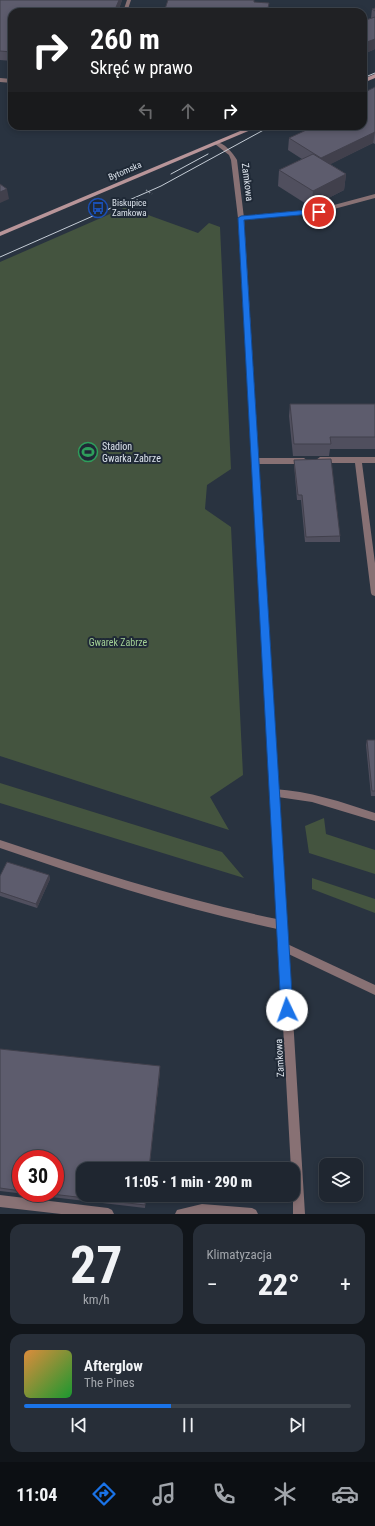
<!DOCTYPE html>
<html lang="pl">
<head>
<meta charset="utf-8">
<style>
	body { margin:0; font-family:"Roboto Condensed",sans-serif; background:#272e38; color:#f1f3f6; height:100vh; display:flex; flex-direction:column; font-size:15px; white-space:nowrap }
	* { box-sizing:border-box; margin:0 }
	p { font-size:13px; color:#a1a5ab }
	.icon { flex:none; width:22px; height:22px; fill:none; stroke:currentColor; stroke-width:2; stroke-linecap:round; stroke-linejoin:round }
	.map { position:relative; height:1214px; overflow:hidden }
	.sheet { display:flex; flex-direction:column; gap:10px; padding:10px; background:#11151a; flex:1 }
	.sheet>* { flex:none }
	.banner { position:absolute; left:8px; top:8px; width:359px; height:122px; border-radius:12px; box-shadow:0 2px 6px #0003,0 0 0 1px #3c434c; background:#202124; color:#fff; overflow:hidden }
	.controls { position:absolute; left:319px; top:1158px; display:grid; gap:8px }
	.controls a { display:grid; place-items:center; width:44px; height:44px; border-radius:8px; background:#1f2630; box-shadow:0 2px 6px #0003,0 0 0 1px #3c434c; font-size:20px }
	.speed { position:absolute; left:12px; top:1150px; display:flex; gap:8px; font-size:20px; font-weight:700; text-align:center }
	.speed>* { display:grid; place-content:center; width:52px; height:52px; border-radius:50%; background:#1f2630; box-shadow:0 2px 6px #0003,0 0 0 1px #3c434c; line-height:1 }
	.speed .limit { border:6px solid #d22; background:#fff; color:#111 }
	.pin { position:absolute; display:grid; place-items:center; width:34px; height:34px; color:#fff; margin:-17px; border:2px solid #fff; border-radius:50%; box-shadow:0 1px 4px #0007 }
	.me { position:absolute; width:44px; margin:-22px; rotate:357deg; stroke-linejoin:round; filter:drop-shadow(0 0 3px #0008) }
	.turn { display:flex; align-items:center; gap:14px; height:84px; padding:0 16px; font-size:18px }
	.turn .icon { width:52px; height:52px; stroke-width:2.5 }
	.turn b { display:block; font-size:28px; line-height:34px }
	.lanes { display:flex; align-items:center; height:38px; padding:0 16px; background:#0003; justify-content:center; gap:20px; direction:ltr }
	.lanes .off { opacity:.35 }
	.big { font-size:30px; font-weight:800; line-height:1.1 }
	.sheet .card { flex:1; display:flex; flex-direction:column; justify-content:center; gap:6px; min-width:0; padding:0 14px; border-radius:12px; background:#272e38 }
	.sheet .dial { align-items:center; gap:0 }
	.dial b { font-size:52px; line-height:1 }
	.song { display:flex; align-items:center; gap:12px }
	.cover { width:48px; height:48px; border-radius:6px; background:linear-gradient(135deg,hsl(30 70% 55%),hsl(130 70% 35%)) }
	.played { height:4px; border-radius:2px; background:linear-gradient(90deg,#1a73e8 45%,#3c434c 45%) }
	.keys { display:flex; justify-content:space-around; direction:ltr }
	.heat { display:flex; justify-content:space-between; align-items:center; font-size:22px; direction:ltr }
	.sheet .tiles { flex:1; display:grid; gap:10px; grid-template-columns:1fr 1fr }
	.card:last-child { grid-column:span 2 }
	.trip { position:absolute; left:76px; top:1162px; width:224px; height:40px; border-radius:12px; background:#1f2630; box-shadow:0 2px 6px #0003,0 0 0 1px #3c434c; font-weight:800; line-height:40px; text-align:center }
	.tabs { display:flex; height:64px; justify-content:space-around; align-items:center; background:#0c0f13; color:#a1a5ab }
	.tabs .icon { width:28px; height:28px }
	.tabs .active { color:#1a73e8 }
	.tabs b { font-size:18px; color:#f1f3f6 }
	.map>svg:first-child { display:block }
</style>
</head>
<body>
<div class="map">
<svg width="375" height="1214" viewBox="0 0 375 1214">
	<rect width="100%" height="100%" fill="#293340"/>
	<g fill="#44543f">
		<path d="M126,207L198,233L209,223L220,227L231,469L207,485L205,509L231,527L243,775L210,797L229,830L0,756V262Z"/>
		<path d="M0,783L222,852L244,878L0,803Z"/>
		<path d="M324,818L326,834L375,850V874L309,853L305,826Z"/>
		<path d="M312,878L375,899V913L312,889Z"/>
	</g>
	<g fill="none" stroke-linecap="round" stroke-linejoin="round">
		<path stroke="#818a95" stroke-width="1.5" stroke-dasharray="1.5 2" stroke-linecap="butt" d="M146,190L152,194"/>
		<g fill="#887174" fill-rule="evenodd">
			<path d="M375,194V198L319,213L241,220L238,218L241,216L319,209Z"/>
			<path d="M320,457H375V463H362L375,563V596L372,595L371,593L355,463H320L316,460Z"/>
			<path d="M255,458H304L308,461L304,464H255L251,461Z"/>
			<path d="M274,789C309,791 342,802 375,813V821L312,802L271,796L270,793L271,790Z"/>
			<path d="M0,840C93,871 186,901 282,920L285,922L287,925L285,928L282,930C186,910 93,880 0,848Z"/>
			<path d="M283,942L375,985V995L280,950L278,947L280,944Z"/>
			<path d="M0,1195L108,1208L112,1210L114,1214H61L0,1207Z"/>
			<path d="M202,1204L252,1208L256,1210L258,1214H175L177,1210Z"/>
		</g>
		<g fill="#887174" fill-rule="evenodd">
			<path d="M127,0H131L127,12H123Z"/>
			<path d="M0,78L12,79V83L0,82Z"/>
			<path d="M241,126H248L253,129L248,130Z"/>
			<path d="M215,142C224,142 233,153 237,160L244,218L305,1214H293V1169H291L238,218L231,160L229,155L215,144Z"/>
		</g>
		<g fill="#b89599" fill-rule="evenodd">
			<path d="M375,74V78L363,83V79Z"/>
			<path d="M252,126H260L0,236V232Z"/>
		</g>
		<g stroke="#c5cdd6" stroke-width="1">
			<path d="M363,78L375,73"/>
			<path d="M171,174L208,154"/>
			<path d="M0,257L161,186L271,126"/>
		</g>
	</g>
	<g fill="#504f5e" fill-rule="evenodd">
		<path d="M0,0H122L118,12H12V61L0,60Z"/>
		<path d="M375,8V49L366,53L363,52V21L371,18L372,9Z"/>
		<path d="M375,87V144L373,143L330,164L346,174L344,190L311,207L278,186L279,170L302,159L288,150L289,138L363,126Z"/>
		<path d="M290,404H375V449H330L329,456H293L289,416Z"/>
		<path d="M294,460L340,536V542H305L301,500H297L294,465Z"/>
		<path d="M367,740H375V796H371L366,745Z"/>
		<path d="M49,875L50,879L37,908L0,896V876Z"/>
		<path d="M0,1049L160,1071L149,1169H83L146,1195L145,1208L0,1191ZM21,1159L55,1193H21Z"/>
	</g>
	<g fill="#41404c">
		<path d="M119,0H122L118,12H114Z"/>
		<path d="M375,39V49L366,53L367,42Z"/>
		<path d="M375,132L373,143L319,170L321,158Z"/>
		<path d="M346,174L344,190L311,207L313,191Z"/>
		<path d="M7,189L9,199L0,203V192Z"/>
		<path d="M49,875L50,879L37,908L36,904Z"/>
		<path d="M160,1066V1071L149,1169Z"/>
	</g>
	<g fill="#5d5c6d" stroke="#41404c">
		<path d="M0,0H119L114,12H12V52L0,51Z"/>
		<path d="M168,0H254V2L269,3L268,8H272V12H164Z"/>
		<path d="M375,8V11L372,9Z"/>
		<path d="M375,17V39L367,42L363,40V21Z"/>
		<path d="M375,87V132L321,158L289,138L315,126H363V93Z"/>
		<path d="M313,154L346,174L313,191L279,170Z"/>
		<path d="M0,184L7,189L0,192Z"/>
		<path d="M290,404H375V437H330L331,444H294Z"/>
		<path d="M331,459L340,536L306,537L302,495H298L294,460Z"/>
		<path d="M367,740H375V791H372Z"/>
		<path d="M7,862L49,875L36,904L0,892V876Z"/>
		<path d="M0,1049L160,1066L149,1169H83V1195H146L145,1205L43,1193H55V1159H21V1191L0,1188Z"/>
	</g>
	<path fill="#1a73e8" stroke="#114b97" d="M319,209L323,212L322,213L244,220L293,1010L291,1014L287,1015L283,1014L281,1010L238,218L241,216Z"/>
	<defs>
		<symbol id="bus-ring" viewBox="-11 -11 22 22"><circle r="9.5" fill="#1f2936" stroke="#1a4fb4" stroke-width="1.5"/><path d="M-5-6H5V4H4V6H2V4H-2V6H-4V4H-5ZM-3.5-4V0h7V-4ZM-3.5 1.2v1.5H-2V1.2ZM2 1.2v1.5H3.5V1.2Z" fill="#1a4fb4"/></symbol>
		<symbol id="stadium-ring" viewBox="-11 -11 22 22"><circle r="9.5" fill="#1f2936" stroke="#2e9e5b" stroke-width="1.5"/><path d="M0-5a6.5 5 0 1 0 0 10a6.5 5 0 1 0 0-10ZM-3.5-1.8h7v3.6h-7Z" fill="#2e9e5b"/></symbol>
	</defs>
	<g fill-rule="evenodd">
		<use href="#bus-ring" x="87" y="197" width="22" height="22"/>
		<use href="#stadium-ring" x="77" y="441" width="22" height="22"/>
	</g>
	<g text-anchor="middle" stroke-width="4" stroke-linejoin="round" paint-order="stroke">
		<g font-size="9" fill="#dce3ec" stroke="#1f2936">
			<text transform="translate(125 171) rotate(-23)" y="3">Bytomska</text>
		</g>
		<g font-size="9" fill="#dce3ec" stroke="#1f2936" text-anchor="start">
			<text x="112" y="206">Biskupice<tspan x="112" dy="10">Zamkowa</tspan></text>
		</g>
		<g font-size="10" fill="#dce3ec" stroke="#1f2936">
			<text transform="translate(248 182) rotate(83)" y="4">Zamkowa</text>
			<text transform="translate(279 1058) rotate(-93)" y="4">Zamkowa</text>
		</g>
		<g font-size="10" fill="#dce3ec" stroke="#1f2936" text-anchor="start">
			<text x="102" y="450">Stadion<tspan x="102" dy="12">Gwarka Zabrze</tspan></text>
		</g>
		<g font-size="10" fill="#a2cf95" stroke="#1f2936">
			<text x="118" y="646">Gwarek Zabrze</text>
		</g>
	</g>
</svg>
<div class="controls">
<a><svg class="icon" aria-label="layers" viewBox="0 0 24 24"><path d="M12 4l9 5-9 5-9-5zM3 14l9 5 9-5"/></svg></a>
</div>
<div class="speed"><div class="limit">30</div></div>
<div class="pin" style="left:319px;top:212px;background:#d93025"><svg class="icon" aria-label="arrive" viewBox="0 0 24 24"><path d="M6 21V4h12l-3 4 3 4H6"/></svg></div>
<svg class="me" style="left:287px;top:1010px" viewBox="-20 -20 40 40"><circle r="19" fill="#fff"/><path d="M0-13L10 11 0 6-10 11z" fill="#1a73e8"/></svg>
<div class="trip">11:05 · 1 min · 290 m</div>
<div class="banner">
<div class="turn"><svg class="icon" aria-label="right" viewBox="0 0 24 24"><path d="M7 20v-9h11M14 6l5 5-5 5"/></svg><div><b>260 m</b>Skręć w prawo</div></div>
<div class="lanes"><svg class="icon off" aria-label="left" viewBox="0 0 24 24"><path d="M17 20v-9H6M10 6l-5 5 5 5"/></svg><svg class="icon off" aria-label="ahead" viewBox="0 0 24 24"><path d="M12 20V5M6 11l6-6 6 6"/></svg><svg class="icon" aria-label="right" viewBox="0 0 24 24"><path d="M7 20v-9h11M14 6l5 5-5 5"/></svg></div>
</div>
</div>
<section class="sheet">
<div class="tiles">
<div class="card dial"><b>27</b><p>km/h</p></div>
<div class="card"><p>Klimatyzacja</p>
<div class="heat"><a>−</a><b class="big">22°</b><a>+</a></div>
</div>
<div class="card">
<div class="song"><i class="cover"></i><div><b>Afterglow</b><p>The Pines</p></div></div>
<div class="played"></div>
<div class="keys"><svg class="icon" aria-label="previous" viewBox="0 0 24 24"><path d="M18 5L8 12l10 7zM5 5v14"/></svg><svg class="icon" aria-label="pause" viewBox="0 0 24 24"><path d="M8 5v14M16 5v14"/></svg><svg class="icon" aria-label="next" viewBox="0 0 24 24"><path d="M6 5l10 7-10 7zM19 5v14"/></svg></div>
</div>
</div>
</section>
<nav class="tabs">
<b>11:04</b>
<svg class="icon active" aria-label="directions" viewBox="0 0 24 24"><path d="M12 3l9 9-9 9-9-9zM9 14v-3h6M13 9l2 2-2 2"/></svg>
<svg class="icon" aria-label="music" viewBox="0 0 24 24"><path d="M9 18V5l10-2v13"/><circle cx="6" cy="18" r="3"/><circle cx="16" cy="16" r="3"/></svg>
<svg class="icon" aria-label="phone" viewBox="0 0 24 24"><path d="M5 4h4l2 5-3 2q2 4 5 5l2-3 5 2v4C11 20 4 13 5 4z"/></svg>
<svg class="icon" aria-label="climate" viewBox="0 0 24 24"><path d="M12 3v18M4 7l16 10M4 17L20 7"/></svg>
<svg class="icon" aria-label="car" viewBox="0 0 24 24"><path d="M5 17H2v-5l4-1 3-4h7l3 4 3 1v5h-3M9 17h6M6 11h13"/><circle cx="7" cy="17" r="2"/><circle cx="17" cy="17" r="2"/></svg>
</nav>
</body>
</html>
